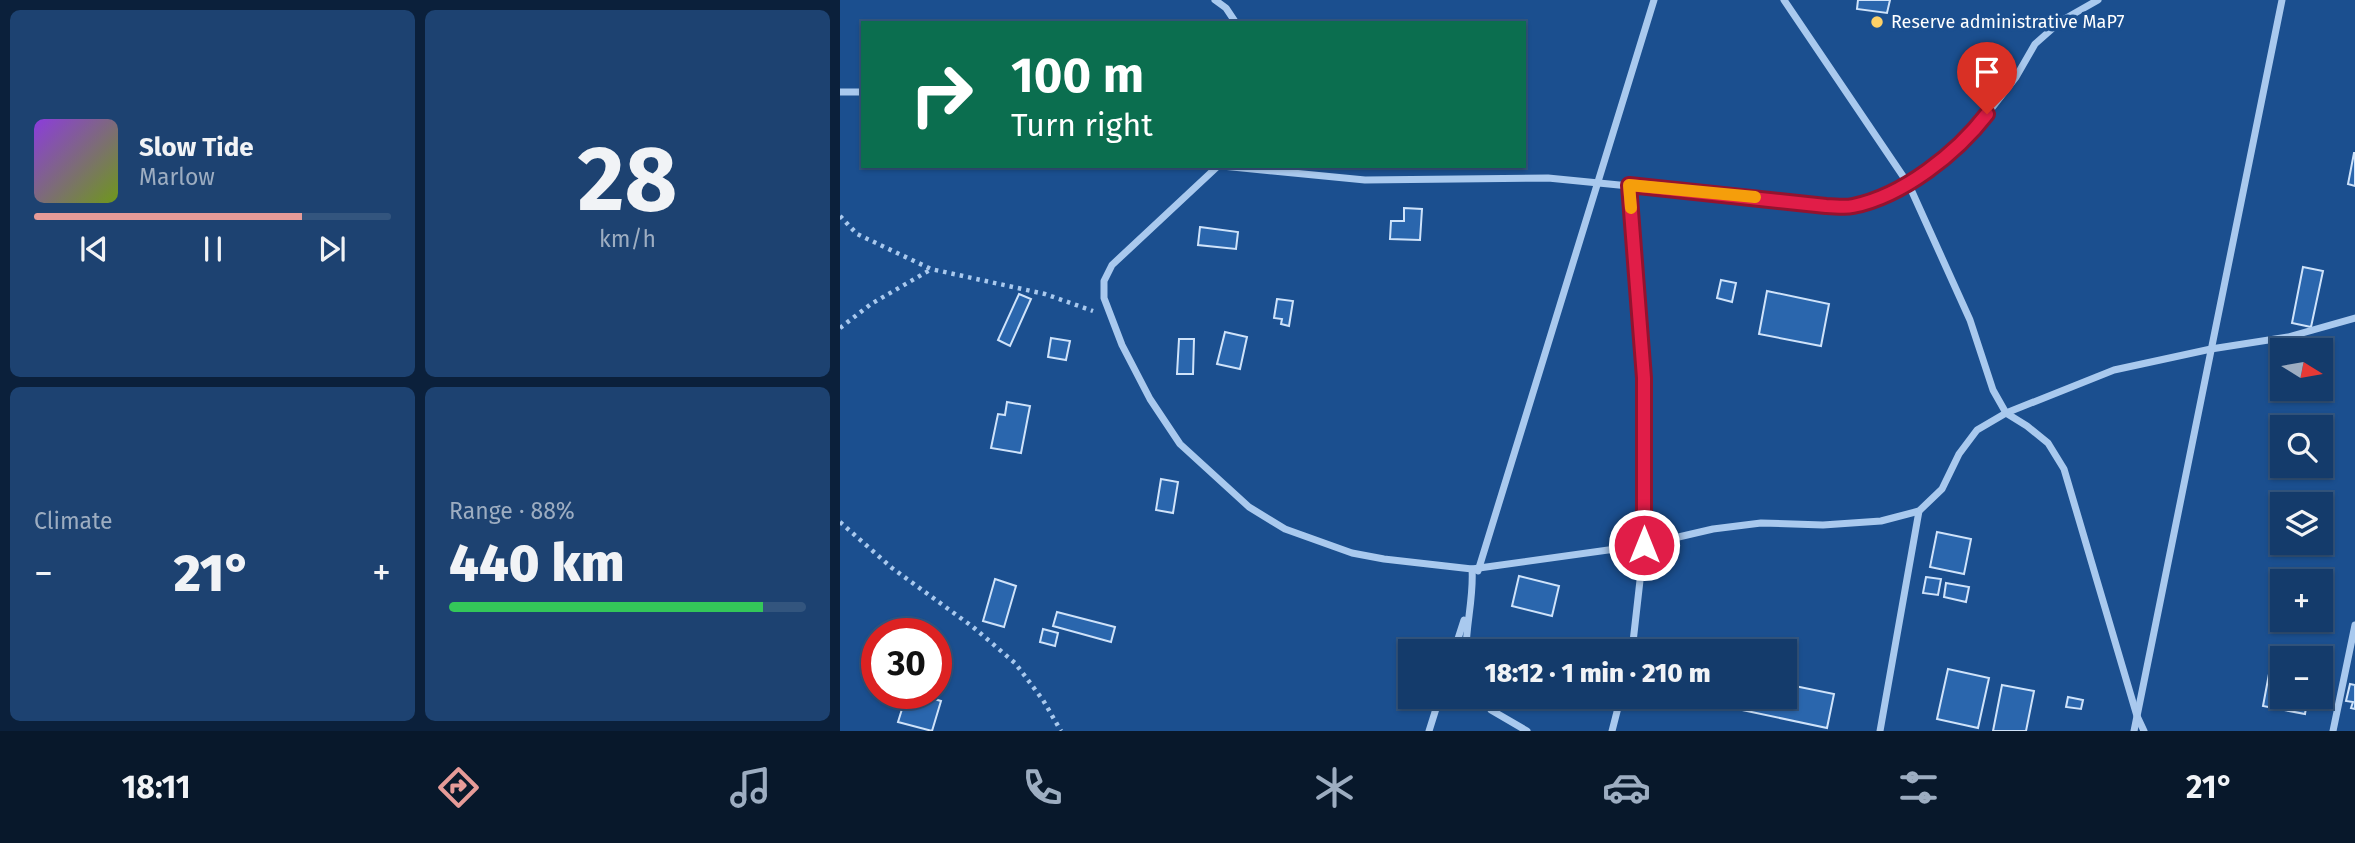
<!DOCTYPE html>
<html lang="en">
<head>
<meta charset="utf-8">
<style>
	body { margin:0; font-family:"Fira Sans",sans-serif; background:#1d4271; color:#f1f3f6; height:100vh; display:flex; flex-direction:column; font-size:26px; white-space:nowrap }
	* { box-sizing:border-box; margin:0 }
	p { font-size:23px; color:#9dadc1 }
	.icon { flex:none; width:38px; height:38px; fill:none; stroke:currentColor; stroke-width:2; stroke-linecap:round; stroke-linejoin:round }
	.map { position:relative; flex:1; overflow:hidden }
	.side { display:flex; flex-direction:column; gap:10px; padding:10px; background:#0b203b; width:840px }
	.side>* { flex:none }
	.guide { position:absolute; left:21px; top:21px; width:665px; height:147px; border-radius:0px; box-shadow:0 2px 5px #0004,0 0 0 2px #33557e; background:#0b6e4f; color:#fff; overflow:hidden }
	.needle { width:46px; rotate:101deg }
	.fabs { position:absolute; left:1430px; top:338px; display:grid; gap:14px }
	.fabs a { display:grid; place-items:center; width:63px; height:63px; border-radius:0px; background:#143b6b; box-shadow:0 2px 5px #0004,0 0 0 2px #33557e; font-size:35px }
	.speed { position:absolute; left:21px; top:618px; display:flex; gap:14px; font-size:35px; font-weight:700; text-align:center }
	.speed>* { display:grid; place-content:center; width:91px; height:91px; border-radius:50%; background:#143b6b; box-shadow:0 2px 5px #0004,0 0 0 2px #33557e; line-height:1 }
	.speed .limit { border:10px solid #d22; background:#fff; color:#111 }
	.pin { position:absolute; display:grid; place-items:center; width:60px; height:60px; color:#fff; margin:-72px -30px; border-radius:50% 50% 50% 0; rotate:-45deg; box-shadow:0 0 7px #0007 }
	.pin .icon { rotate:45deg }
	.me { position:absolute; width:77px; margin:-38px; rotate:0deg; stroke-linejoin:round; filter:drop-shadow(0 0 5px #0008) }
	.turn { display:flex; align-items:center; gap:24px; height:147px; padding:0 35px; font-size:32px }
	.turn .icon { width:91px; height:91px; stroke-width:2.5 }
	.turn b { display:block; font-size:49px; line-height:60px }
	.big { font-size:52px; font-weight:800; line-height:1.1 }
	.side .widget { flex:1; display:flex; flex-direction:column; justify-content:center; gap:10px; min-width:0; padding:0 24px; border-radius:10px; background:#1d4271 }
	.side .dial { align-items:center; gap:0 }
	.dial b { font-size:91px; line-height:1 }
	.song { display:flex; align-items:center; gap:21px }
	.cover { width:84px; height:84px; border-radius:10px; background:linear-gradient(135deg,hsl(270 70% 55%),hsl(80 70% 35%)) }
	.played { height:7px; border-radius:4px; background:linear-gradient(90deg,#e69b98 75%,#33557e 75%) }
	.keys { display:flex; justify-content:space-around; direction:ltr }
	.heat { display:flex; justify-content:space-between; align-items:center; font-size:38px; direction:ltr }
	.charge { height:10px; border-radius:5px; background:linear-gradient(90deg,#34c759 88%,#33557e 0) }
	.side .tiles { flex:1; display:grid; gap:10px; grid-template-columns:repeat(2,1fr) }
	.trip { position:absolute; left:558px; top:639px; width:399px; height:70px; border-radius:0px; background:#143b6b; box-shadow:0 2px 5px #0004,0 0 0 2px #33557e; font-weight:800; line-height:70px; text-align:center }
	.dock { display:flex; height:112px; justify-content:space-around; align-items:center; background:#08182b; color:#9dadc1 }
	.dock .icon { width:49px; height:49px }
	.dock .current { color:#e69b98 }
	.dock b { font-size:32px; color:#f1f3f6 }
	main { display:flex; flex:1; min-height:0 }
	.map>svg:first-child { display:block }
</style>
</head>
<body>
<main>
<section class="side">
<div class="tiles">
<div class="widget">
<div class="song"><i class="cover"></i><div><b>Slow Tide</b><p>Marlow</p></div></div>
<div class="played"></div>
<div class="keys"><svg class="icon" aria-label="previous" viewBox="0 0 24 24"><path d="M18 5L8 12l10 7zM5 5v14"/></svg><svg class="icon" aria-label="pause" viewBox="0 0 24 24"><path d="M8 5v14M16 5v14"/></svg><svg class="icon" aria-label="next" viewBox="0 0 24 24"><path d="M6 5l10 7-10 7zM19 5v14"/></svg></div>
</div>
<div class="widget dial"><b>28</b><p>km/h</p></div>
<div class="widget"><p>Climate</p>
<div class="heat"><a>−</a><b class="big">21°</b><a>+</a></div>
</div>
<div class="widget"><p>Range · 88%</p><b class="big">440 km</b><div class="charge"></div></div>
</div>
</section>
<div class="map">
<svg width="1515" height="731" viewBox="0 0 1515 731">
	<rect width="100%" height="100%" fill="#1b4f8f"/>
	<g fill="#2a66ad" stroke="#cfe3fa" stroke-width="2">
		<path d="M1018,0H1050L1047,13L1017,9Z"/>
		<path d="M1514,153H1515V186L1508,184Z"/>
		<path d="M564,208L582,209L580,240L550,239L551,221H564Z"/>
		<path d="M360,227L398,232L396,249L358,245Z"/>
		<path d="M1463,267L1483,271L1471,327L1452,323Z"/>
		<path d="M881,280L896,283L892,302L877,298Z"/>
		<path d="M927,291L989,304L981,346L919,334Z"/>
		<path d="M179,294L191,299L170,346L158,340Z"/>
		<path d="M437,299L453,301L449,326L441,324L442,319L434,318Z"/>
		<path d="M385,332L407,337L400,369L377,364Z"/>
		<path d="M211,338L230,341L226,360L208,357Z"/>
		<path d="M339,339H354L353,374H337Z"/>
		<path d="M167,402L190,406L181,453L151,448L158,414L165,415Z"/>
		<path d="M321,479L338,482L333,513L316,510Z"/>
		<path d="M1097,532L1131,539L1124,574L1090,567Z"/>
		<path d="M679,576L719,586L712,616L672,606Z"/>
		<path d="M1086,577L1101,579L1098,595L1083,593Z"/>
		<path d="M155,579L176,586L164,627L143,621Z"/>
		<path d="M1106,583L1129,587L1126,602L1104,597Z"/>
		<path d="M217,612L275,627L271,642L213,626Z"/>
		<path d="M203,629L218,633L215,646L200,642Z"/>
		<path d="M802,639L816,642L814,651H800Z"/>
		<path d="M671,644L689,651H668Z"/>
		<path d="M1108,669L1149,678L1138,728L1097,719Z"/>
		<path d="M1429,674L1442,676V696H1468L1465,714L1423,706Z"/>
		<path d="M945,684L994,694L987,728L902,710L905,696H945Z"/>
		<path d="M1510,684L1515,685V709L1511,708L1513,702L1506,701Z"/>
		<path d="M1162,685L1194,691L1186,731H1153Z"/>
		<path d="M67,693H74L101,701L92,731L58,722Z"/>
		<path d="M718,696H736L731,706L717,699Z"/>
		<path d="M1228,697L1243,700L1241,709L1226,707Z"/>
	</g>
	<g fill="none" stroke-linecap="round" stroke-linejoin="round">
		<g stroke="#a9c9ee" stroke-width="4.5" stroke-dasharray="3.5 5" stroke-linecap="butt">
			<path d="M0,216L17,234L91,269L205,294L253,311"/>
			<path d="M0,328L31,304L90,270"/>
			<path d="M0,522L52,568L133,627L175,663L203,700L221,731"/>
		</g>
		<g stroke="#a9c9ee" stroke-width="7">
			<path d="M375,0L386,8L396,23"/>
			<path d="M944,0L1069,185L1130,320L1153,390L1166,413L1187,426L1208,443L1224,469L1297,716L1304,731"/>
			<path d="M0,92H23"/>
			<path d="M378,166L272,265L264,281V298L282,345L310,399L340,444L409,507L445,529L512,553L544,559L632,569C634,596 626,624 626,651"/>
			<path d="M382,166L525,180L708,178L1002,207L1014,206L1069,185L1133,132L1176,77L1195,44L1221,21L1258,0"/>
			<path d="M789,185L804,378V545L792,651"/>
			<path d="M632,569L804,545L873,529L921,523L983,525L1041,521L1079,511L1102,489L1119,454L1137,430L1166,413L1274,370L1371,349L1448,337L1515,318"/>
			<path d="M638,571L814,0"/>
			<path d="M614,651L624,620"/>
			<path d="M643,696L651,710L687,731"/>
			<path d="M589,731L600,696"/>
			<path d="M772,731L781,696"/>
			<path d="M1040,731L1079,511"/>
			<path d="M1294,731L1442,0"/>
			<path d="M1493,731L1515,625"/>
		</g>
	</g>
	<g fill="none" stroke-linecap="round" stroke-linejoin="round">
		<defs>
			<path id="route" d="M804,545V378L789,185L986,206C995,206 1004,208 1013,206C1063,196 1117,153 1147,114"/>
		</defs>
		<use href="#route" stroke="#92132f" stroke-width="18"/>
		<use href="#route" stroke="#e11d48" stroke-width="12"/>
		<path stroke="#f59e0b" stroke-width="12" d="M791,208L789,185L915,197"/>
	</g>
	<circle fill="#ffd166" stroke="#1b4f8f" stroke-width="2.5" cx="1037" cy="22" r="7"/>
	<g text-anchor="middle" stroke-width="7" stroke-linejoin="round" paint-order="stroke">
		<g font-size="18" fill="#fff" stroke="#1b4f8f" text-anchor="start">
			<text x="1051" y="28">Reserve administrative MaP7</text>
		</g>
	</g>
</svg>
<div class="fabs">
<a><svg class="needle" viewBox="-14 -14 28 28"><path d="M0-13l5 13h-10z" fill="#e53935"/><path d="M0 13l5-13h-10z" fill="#9dadc1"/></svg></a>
<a><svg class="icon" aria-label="search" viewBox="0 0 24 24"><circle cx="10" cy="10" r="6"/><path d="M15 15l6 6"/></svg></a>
<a><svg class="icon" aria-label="layers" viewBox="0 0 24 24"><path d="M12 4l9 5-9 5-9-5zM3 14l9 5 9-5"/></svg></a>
<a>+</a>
<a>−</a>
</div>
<div class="speed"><div class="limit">30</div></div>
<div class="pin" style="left:1147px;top:114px;background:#d93025"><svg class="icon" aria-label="arrive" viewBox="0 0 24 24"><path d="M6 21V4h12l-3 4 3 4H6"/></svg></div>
<svg class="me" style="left:804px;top:545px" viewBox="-20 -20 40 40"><circle r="17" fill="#e11d48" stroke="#fff" stroke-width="3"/><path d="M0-11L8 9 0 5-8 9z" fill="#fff"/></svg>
<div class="trip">18:12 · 1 min · 210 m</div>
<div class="guide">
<div class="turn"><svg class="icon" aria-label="right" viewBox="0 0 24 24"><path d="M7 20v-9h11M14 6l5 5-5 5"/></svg><div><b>100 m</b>Turn right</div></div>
</div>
</div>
</main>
<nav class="dock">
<b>18:11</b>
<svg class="icon current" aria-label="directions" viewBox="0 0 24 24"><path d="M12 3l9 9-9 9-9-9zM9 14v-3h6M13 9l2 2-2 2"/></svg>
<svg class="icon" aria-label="music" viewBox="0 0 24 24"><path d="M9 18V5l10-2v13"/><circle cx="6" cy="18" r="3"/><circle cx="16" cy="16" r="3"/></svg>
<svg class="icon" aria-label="phone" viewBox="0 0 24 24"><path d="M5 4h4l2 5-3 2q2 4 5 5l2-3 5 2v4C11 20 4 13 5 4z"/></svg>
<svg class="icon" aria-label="climate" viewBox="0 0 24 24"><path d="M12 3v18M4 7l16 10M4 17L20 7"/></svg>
<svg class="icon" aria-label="car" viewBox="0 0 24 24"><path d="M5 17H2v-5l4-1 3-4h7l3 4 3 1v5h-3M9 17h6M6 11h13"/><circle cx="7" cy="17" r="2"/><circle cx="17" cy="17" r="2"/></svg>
<svg class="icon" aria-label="filters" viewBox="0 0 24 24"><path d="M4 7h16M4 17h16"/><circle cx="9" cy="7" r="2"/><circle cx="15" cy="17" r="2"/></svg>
<b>21°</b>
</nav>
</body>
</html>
